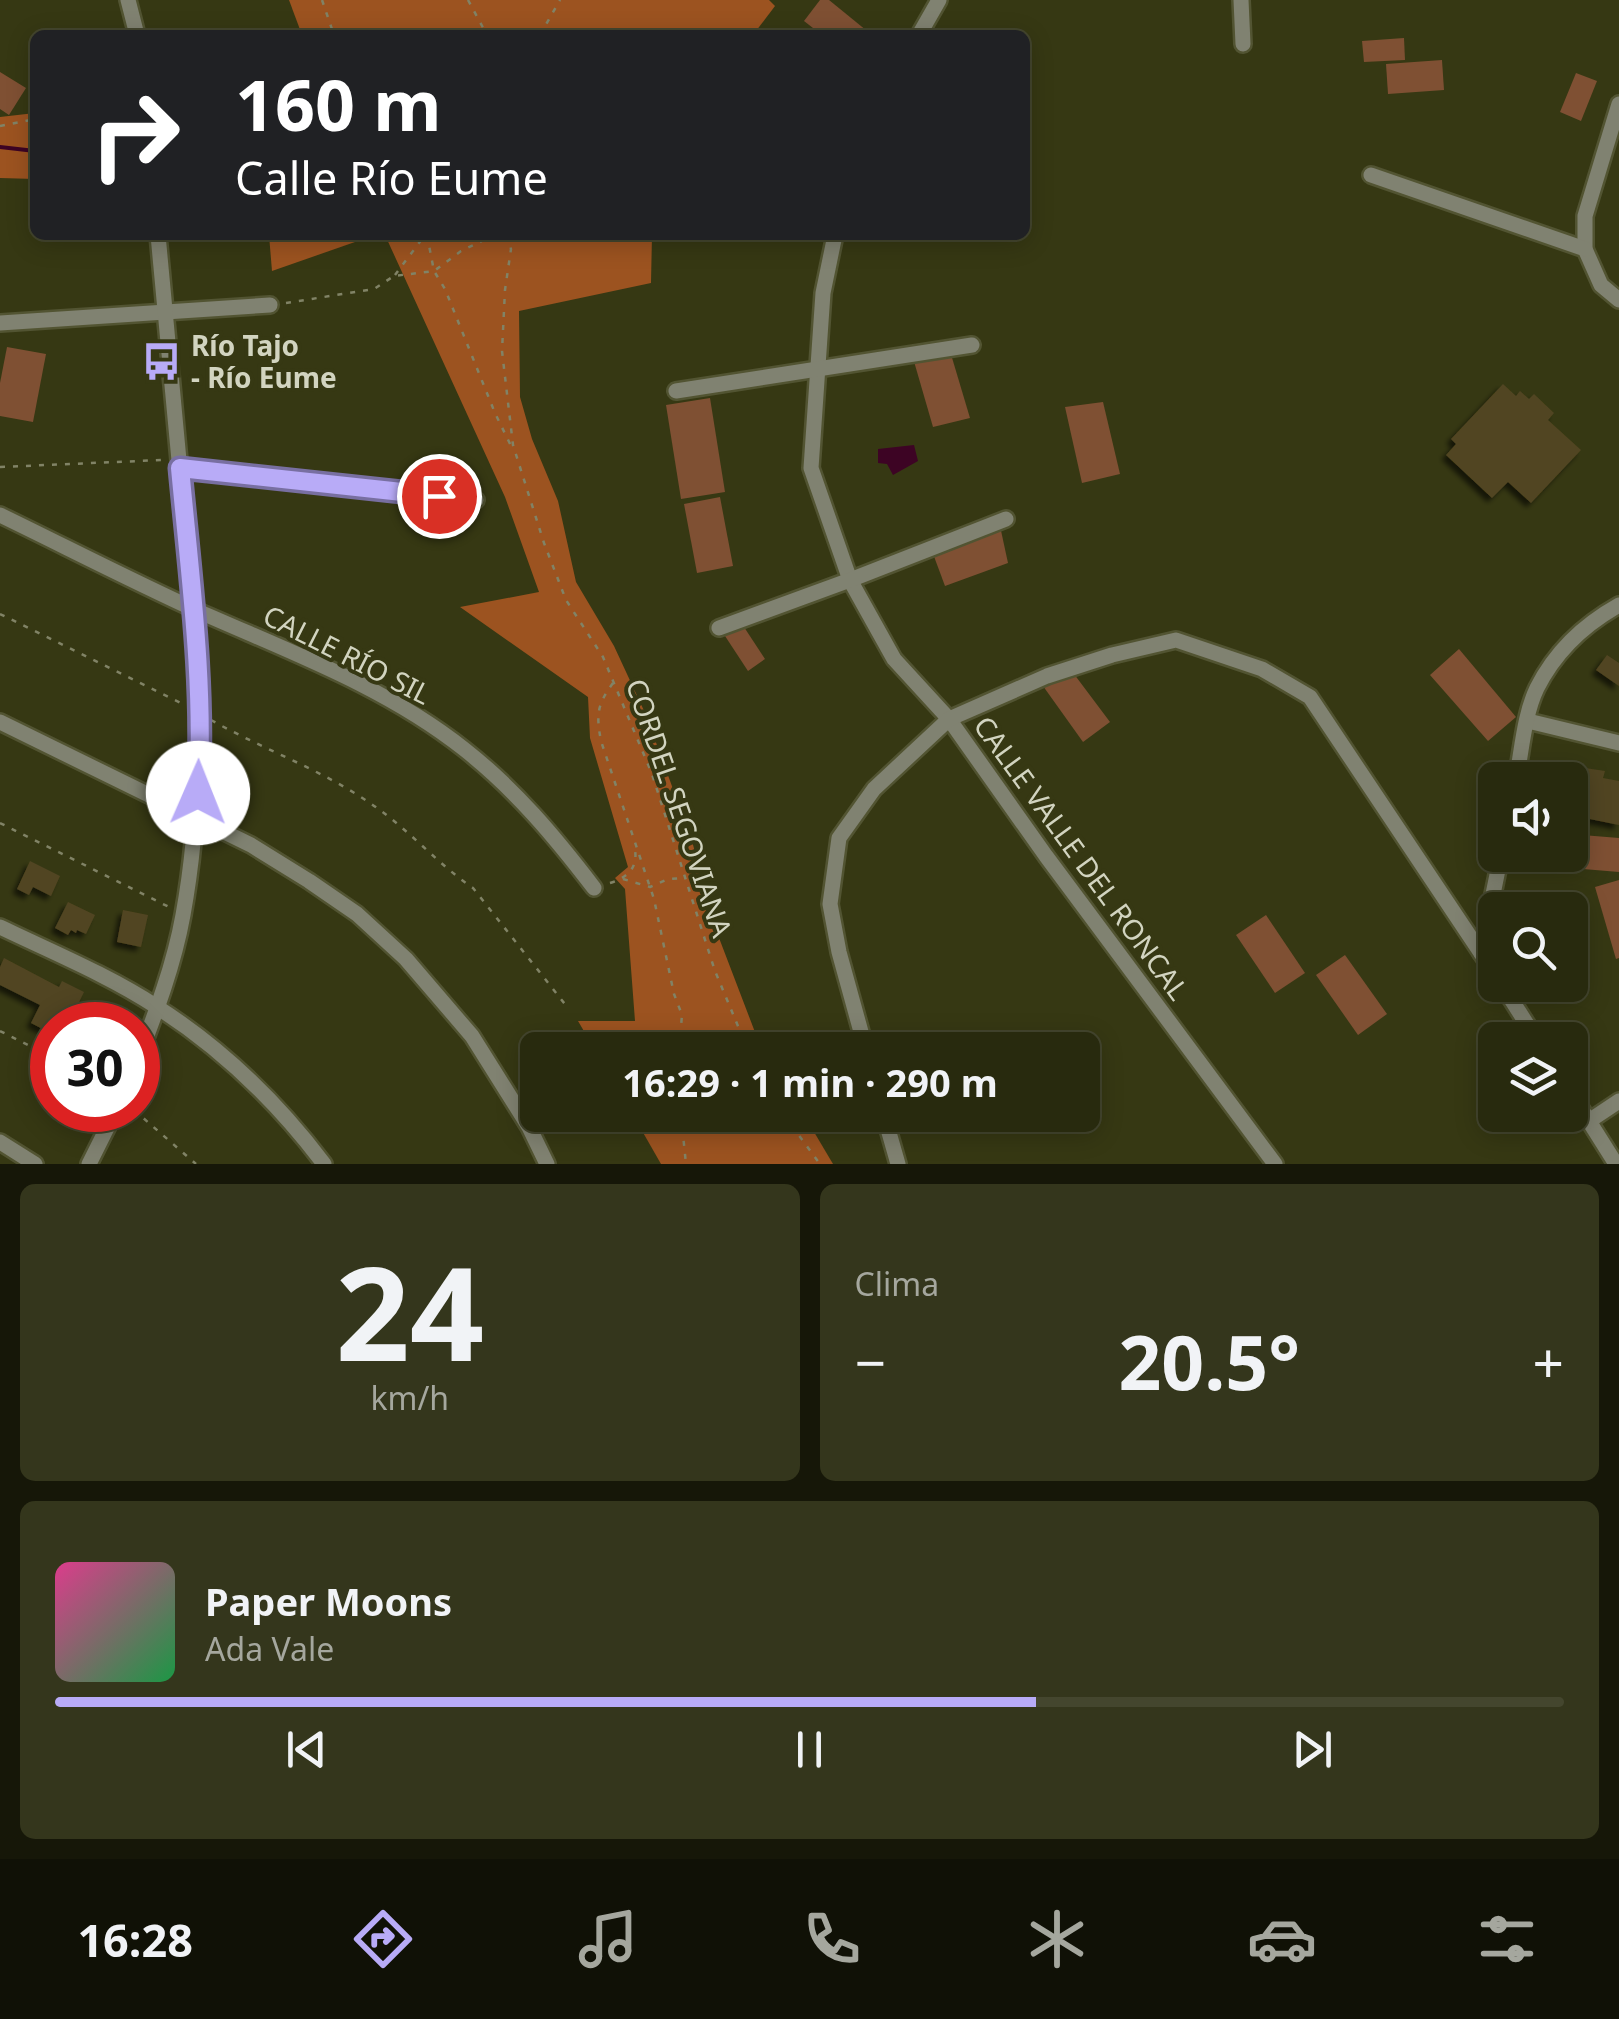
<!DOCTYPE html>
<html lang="es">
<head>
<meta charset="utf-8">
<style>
	body { margin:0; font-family:"Noto Sans",sans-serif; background:#34361c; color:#f1f3f6; height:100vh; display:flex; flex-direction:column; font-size:38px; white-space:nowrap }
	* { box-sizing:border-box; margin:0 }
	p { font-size:32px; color:#a5a79e }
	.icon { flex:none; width:55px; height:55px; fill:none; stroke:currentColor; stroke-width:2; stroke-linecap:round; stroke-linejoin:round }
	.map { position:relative; height:1164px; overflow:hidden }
	.panel { display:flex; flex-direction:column; gap:20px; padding:20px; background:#161708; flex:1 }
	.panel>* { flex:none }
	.guide { position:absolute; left:30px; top:30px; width:1000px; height:210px; border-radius:15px; box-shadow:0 5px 25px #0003,0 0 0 2px #44462e; background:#202124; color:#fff; overflow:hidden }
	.controls { position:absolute; left:1478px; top:762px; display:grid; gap:20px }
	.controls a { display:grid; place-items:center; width:110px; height:110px; border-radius:15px; background:#282a0e; box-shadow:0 5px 25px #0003,0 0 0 2px #44462e; font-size:50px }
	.speed { position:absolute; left:30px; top:1002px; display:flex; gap:20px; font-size:50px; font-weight:700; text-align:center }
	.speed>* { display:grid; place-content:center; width:130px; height:130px; border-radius:50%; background:#282a0e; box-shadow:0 5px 25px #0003,0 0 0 2px #44462e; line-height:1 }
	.speed .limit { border:15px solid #d22; background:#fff; color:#111 }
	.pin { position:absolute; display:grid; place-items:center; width:85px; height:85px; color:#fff; margin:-42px; border:5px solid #fff; border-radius:50%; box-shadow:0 2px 10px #0007 }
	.me { position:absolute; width:110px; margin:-55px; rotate:1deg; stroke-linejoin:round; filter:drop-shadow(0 0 8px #0008) }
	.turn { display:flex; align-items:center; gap:35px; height:210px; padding:0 40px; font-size:45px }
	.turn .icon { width:130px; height:130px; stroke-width:2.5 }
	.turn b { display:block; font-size:70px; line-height:85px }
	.big { font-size:75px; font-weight:700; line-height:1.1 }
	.panel .widget { flex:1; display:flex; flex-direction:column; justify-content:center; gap:15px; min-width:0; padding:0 35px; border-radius:15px; background:#34361c }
	.panel .dial { align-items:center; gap:0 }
	.dial b { font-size:130px; line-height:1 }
	.song { display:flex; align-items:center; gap:30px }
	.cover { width:120px; height:120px; border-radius:15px; background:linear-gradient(135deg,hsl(330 70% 55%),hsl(140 70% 35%)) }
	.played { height:10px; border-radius:5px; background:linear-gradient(90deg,#b8abf7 65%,#44462e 65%) }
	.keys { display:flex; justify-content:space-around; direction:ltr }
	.heat { display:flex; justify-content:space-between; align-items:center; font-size:55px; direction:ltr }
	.panel .tiles { flex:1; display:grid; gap:20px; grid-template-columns:1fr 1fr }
	.widget:last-child { grid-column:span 2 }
	.trip { position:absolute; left:520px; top:1032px; width:580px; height:100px; border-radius:15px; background:#282a0e; box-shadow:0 5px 25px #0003,0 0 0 2px #44462e; font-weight:700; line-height:100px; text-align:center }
	.dock { display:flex; height:160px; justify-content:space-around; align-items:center; background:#101106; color:#a5a79e }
	.dock .icon { width:70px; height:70px }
	.dock .active { color:#b8abf7 }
	.dock b { font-size:45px; color:#f1f3f6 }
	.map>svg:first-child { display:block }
</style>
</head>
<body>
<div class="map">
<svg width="1619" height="1164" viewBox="0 0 1619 1164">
	<defs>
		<filter id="shadow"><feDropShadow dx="-4.5" dy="4.5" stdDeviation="2.5" flood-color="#0009"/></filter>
	</defs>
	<rect width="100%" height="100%" fill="#363813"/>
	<g fill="#7f5033">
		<path d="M820,0H829L872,35H822L804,21Z"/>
		<path d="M1404,38L1405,60L1364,62L1362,41Z"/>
		<path d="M1442,60L1444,90L1388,94L1386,64Z"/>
		<path d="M0,72L26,88L9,115L0,109Z"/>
		<path d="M1576,73L1597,81L1581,121L1560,112Z"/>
		<path d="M7,347L46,354L33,422L0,416V383Z"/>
		<path d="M950,351L970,418L933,427L913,358Z"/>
		<path d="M710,398L725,492L681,499L666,405Z"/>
		<path d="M1103,402L1120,474L1082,483L1065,407Z"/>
		<path d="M720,497L733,566L697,573L684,504Z"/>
		<path d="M1000,526L1008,563L945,586L932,551Z"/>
		<path d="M742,624L765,659L748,671L725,636Z"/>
		<path d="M1459,649L1516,717L1488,741L1430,675Z"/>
		<path d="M1074,674L1110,722L1083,742L1043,686Z"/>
		<path d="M1570,834L1619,838V872L1559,867L1560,855H1570Z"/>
		<path d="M1619,880V958L1616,959L1595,887Z"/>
		<path d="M1266,915L1305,973L1275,993L1236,935Z"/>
		<path d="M1345,955L1387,1014L1358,1035L1316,975Z"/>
	</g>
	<g fill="#9c5320">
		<path d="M289,0H769L775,6L753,35H302Z"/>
		<path d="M35,113V179L0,178V117Z"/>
		<path d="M269,235H375L272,271Z"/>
		<path d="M385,235H652L651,283L519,311L520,397L532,439L558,501L576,582L614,646L646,715L692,841L716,930L758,1040L764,1050H595L578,1021H635L625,889L615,878L628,867L590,738L588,697L460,607L539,592L505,497Z"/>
		<path d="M633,1115H804L833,1164H661Z"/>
	</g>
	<path fill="#3d0424" d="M914,445L918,461L893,475L887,464L878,463V449Z"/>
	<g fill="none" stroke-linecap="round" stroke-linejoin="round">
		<path stroke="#3d0424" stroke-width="4" d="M0,147L35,151"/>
	</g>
	<g fill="#514521" filter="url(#shadow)">
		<path d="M1503,384L1516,396L1520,391L1529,399L1534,394L1554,413L1548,420L1581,450L1531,503L1508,482L1492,498L1446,455L1456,444L1451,439Z"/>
		<path d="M1607,655L1619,663V686L1596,670Z"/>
		<path d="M1585,768L1605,771L1603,778L1619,781V825L1575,816Z"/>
		<path d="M30,861L60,876L51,896L33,887L29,895L17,889Z"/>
		<path d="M68,902L95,915L86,934L77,930L76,933L71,930L68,935L55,928Z"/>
		<path d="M123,910L148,915L141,947L117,942Z"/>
		<path d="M4,958L59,987L62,981L84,992L68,1025H52V1034L31,1023L40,1005L0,985V967Z"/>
	</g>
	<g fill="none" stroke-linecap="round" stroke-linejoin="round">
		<defs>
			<g id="street">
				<path d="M128,0L137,35"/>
				<path d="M1241,0L1243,44"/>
				<path d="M919,35L939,0"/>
				<path d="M1619,104L1585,216V249L1601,285L1619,300"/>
				<path d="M1371,175L1585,249"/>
				<path d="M835,235L823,293L811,468L850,580L894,659L949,719L1046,856L1275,1164"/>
				<path d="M0,323L270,305"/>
				<path d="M676,391L972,345"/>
				<path d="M180,468L476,500"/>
				<path d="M0,515C66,547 132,581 200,612C290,652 386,687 464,749C515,789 555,837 594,888"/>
				<path d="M719,628L850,580L1006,519"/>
				<path d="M1528,721L1619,743"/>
				<path d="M0,722L251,845L309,881L357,914L406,959L472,1036L529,1127L547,1164"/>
				<path d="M1516,780C1522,750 1524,715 1537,688C1555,652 1585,624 1619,605"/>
				<path d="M0,927C52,952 108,975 157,1007C221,1048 278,1103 324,1164"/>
				<path d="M1481,953L1501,855"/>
				<path d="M1502,985L1537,1040"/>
				<path d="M866,1050L839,952L830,904L839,838L874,789L949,719L1047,676L1112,655L1176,640L1262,669L1310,697L1495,974"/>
				<path d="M138,1059C156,1012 174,965 183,915C208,778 197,651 184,514C175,421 167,328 158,235"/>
				<path d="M1570,1091L1616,1164"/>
				<path d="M884,1115L898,1164"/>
				<path d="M1589,1121L1619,1101"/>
				<path d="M0,1142L35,1164"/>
				<path d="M89,1164L116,1110"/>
			</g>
		</defs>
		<use href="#street" stroke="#525432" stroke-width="20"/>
		<g stroke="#818366" stroke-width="2.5" stroke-dasharray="5 8" stroke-linecap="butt">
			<path d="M322,0L334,35"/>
			<path d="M468,0L487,35"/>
			<path d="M540,35L560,0"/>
			<path d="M0,126L35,119"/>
			<path d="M427,235L434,271L445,289L495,413L512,448"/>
			<path d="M507,235L511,249L505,290L502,351L513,445L544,543L566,600L603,657L652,774L715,971L748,1050"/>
			<path d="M395,275L425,235"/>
			<path d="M286,303L374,289L394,276L434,271L461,251L494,235"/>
			<path d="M0,467L162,460"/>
			<path d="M0,614L183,704"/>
			<path d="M613,683C597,705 596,714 601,741L654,899L674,994L682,1015L679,1050"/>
			<path d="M211,720C266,751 326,771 377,808C411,832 439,865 473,888L568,1008"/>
			<path d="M0,823L169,907"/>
			<path d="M623,879L650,887L668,879L683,878"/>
			<path d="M610,883C626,878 638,869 635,850"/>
			<path d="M0,1031L52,1057"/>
			<path d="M134,1110L196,1164"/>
			<path d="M681,1115L686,1164"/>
			<path d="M784,1115L820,1164"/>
		</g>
		<use href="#street" stroke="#808271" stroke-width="15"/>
	</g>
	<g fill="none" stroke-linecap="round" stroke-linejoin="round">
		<defs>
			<path id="route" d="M198,793C205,685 190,576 180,468L439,496"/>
		</defs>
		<use href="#route" stroke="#786fa1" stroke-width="25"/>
		<use href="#route" stroke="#b8abf7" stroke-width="18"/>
	</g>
	<defs>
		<symbol id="bus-bare" viewBox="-9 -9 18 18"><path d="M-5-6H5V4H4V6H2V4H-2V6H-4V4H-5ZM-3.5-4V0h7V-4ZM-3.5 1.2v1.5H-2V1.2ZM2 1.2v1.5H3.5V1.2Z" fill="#b8abf7" stroke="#363813" stroke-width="2.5" paint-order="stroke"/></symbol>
	</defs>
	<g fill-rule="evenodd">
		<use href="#bus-bare" x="134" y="334" width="55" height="55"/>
	</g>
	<g text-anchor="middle" stroke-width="8" stroke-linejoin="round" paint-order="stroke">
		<g font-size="28" font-weight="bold" fill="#d2d4c0" stroke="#363813" text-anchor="start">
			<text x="191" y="356">Río Tajo<tspan x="191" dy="32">- Río Eume</tspan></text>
		</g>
		<g font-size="28" fill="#d2d4c0" stroke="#363813">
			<text transform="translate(347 655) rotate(27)" y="10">CALLE RÍO SIL</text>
			<text transform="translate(679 808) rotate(71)" y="10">CORDEL SEGOVIANA</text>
			<text transform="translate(1081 858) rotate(54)" y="10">CALLE VALLE DEL RONCAL</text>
		</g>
	</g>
</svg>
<div class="controls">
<a><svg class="icon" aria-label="sound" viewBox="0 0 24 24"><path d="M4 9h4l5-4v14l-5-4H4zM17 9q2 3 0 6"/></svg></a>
<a><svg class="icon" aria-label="search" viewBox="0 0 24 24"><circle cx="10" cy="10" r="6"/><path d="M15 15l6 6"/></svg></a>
<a><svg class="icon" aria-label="layers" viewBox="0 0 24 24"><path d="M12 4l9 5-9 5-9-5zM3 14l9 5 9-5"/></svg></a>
</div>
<div class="speed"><div class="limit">30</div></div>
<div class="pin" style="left:439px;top:496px;background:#d93025"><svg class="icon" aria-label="arrive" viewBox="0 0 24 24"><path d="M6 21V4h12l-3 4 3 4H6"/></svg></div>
<svg class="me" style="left:198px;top:793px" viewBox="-20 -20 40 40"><circle r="19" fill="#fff"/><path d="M0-13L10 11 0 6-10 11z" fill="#b8abf7"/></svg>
<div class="trip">16:29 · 1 min · 290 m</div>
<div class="guide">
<div class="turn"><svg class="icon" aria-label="right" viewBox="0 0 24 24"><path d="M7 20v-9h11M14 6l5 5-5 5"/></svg><div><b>160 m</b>Calle Río Eume</div></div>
</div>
</div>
<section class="panel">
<div class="tiles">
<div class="widget dial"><b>24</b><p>km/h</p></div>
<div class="widget"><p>Clima</p>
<div class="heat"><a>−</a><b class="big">20.5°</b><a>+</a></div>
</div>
<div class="widget">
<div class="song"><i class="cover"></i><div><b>Paper Moons</b><p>Ada Vale</p></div></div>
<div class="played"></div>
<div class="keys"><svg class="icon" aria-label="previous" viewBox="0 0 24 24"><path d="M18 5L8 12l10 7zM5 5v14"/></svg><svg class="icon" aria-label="pause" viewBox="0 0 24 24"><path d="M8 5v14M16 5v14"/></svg><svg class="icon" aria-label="next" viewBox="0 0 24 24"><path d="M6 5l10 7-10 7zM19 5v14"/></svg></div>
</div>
</div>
</section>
<nav class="dock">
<b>16:28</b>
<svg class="icon active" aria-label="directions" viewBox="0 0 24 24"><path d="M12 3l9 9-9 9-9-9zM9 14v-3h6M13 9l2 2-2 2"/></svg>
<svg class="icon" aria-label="music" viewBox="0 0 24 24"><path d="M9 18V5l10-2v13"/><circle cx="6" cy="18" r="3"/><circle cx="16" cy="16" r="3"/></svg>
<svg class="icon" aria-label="phone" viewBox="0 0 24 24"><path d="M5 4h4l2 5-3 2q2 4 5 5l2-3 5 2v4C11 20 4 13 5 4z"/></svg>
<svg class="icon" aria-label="climate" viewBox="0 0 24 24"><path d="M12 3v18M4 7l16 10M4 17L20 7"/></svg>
<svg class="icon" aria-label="car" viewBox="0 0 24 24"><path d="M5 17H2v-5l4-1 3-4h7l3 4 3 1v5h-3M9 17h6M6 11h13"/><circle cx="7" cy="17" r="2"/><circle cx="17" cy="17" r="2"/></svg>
<svg class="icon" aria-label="filters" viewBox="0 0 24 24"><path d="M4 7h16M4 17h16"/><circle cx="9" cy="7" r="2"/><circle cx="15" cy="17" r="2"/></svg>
</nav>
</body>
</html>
